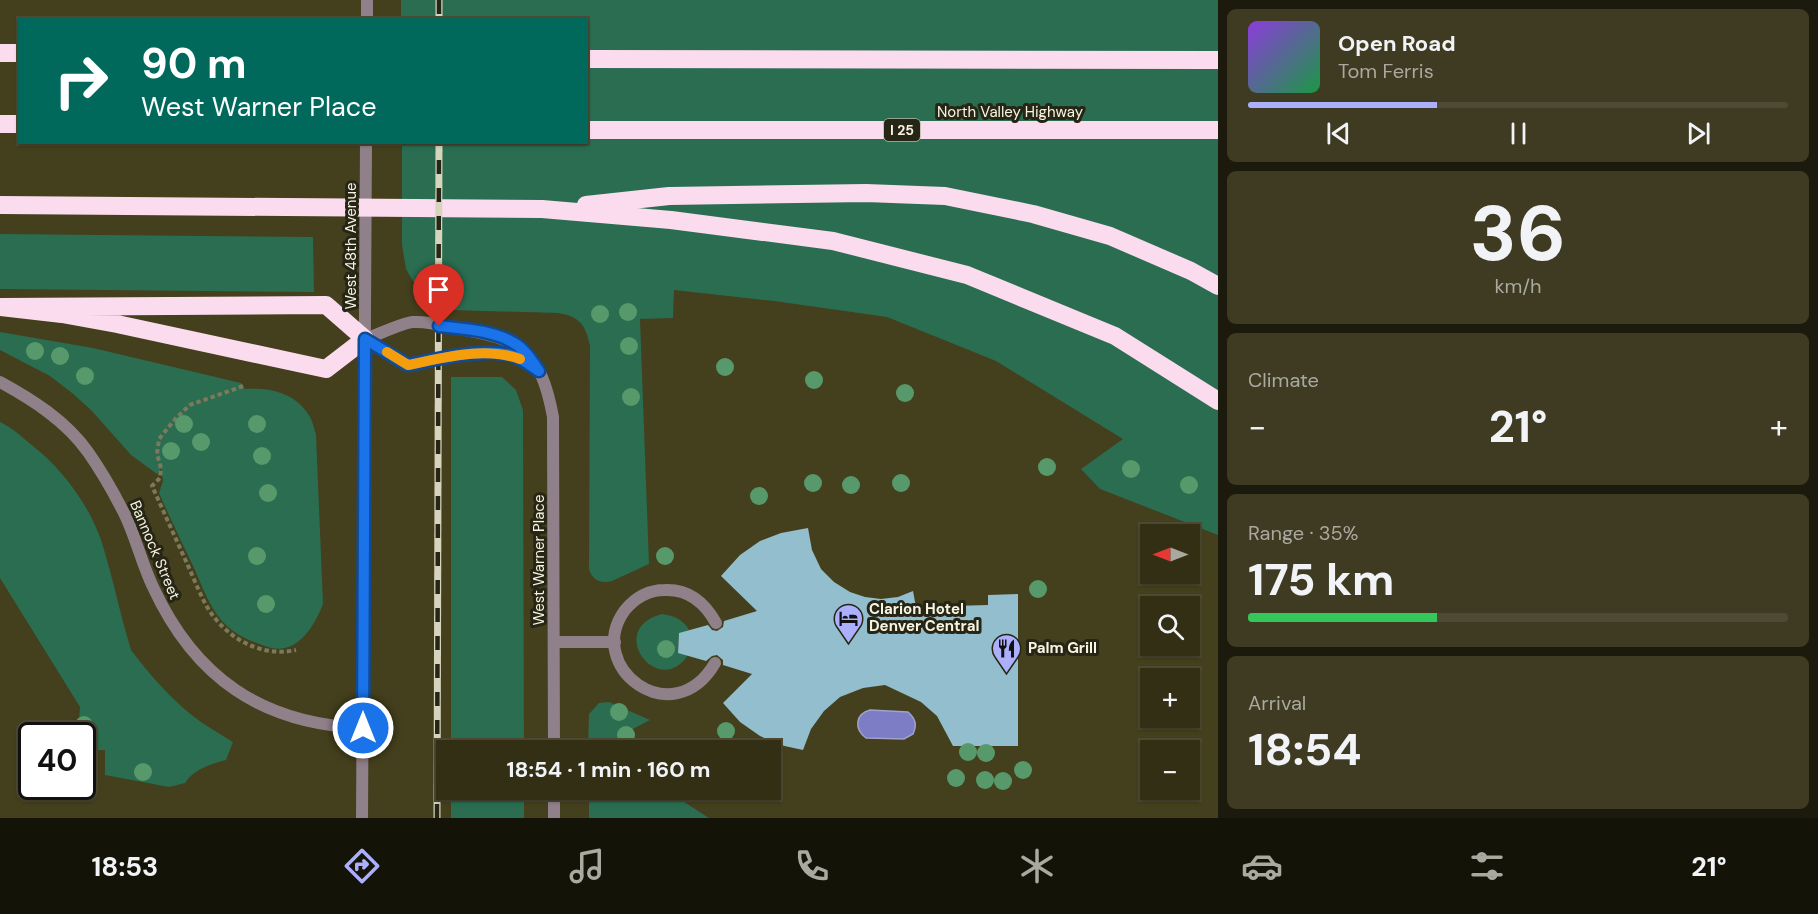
<!DOCTYPE html>
<html lang="en">
<head>
<meta charset="utf-8">
<style>
	body { margin:0; font-family:"DM Sans",sans-serif; background:#3e3b22; color:#f1f3f6; height:100vh; display:flex; flex-direction:column; font-size:22px; white-space:nowrap }
	* { box-sizing:border-box; margin:0 }
	p { font-size:20px; color:#a9a9a0 }
	.icon { flex:none; width:33px; height:33px; fill:none; stroke:currentColor; stroke-width:2; stroke-linecap:round; stroke-linejoin:round }
	.map { position:relative; flex:1; overflow:hidden }
	.panel { display:flex; flex-direction:column; gap:9px; padding:9px; background:#1c1a0c; width:600px }
	.panel>* { flex:none }
	.banner { position:absolute; left:18px; top:18px; width:570px; height:126px; border-radius:0px; box-shadow:0 2px 4px #0004,0 0 0 2px #4e4a34; background:#00695c; color:#fff; overflow:hidden }
	.needle { width:39px; rotate:270deg }
	.buttons { position:absolute; left:1140px; top:524px; display:grid; gap:12px }
	.buttons a { display:grid; place-items:center; width:60px; height:60px; border-radius:0px; background:#332f15; box-shadow:0 2px 4px #0004,0 0 0 2px #4e4a34; font-size:30px }
	.speed { position:absolute; left:18px; top:722px; display:flex; gap:12px; font-size:30px; font-weight:700; text-align:center }
	.speed>* { display:grid; place-content:center; width:78px; height:78px; border-radius:50%; background:#332f15; box-shadow:0 2px 4px #0004,0 0 0 2px #4e4a34; line-height:1 }
	.speed .limit { border:3px solid #111; border-radius:9px; background:#fff; color:#111 }
	.pin { position:absolute; display:grid; place-items:center; width:51px; height:51px; color:#fff; margin:-62px -26px; border-radius:50% 50% 50% 0; rotate:-45deg; box-shadow:0 0 6px #0007 }
	.pin .icon { rotate:45deg }
	.me { position:absolute; width:66px; margin:-33px; rotate:0deg; stroke-linejoin:round; filter:drop-shadow(0 0 4px #0008) }
	.turn { display:flex; align-items:center; gap:21px; height:126px; padding:0 24px; font-size:27px }
	.turn .icon { width:78px; height:78px; stroke-width:2.5 }
	.turn b { display:block; font-size:42px; line-height:51px }
	.big { font-size:45px; font-weight:700; line-height:1.1 }
	.panel .card { flex:1; display:flex; flex-direction:column; justify-content:center; gap:9px; min-width:0; padding:0 21px; border-radius:9px; background:#3e3b22 }
	.panel .dial { align-items:center; gap:0 }
	.dial b { font-size:78px; line-height:1 }
	.song { display:flex; align-items:center; gap:18px }
	.cover { width:72px; height:72px; border-radius:9px; background:linear-gradient(135deg,hsl(270 70% 55%),hsl(140 70% 35%)) }
	.played { height:6px; border-radius:3px; background:linear-gradient(90deg,#acaffb 35%,#4e4a34 35%) }
	.keys { display:flex; justify-content:space-around; direction:ltr }
	.heat { display:flex; justify-content:space-between; align-items:center; font-size:33px; direction:ltr }
	.charge { height:9px; border-radius:4px; background:linear-gradient(90deg,#34c759 35%,#4e4a34 0) }
	.trip { position:absolute; left:436px; top:740px; width:345px; height:60px; border-radius:0px; background:#332f15; box-shadow:0 2px 4px #0004,0 0 0 2px #4e4a34; font-weight:700; line-height:60px; text-align:center }
	.dock { display:flex; height:96px; justify-content:space-around; align-items:center; background:#141308; color:#a9a9a0 }
	.dock .icon { width:42px; height:42px }
	.dock .on { color:#acaffb }
	.dock b { font-size:27px; color:#f1f3f6 }
	main { display:flex; flex:1; min-height:0 }
	.map>svg:first-child { display:block }
</style>
</head>
<body>
<main>
<div class="map">
<svg width="1218" height="818" viewBox="0 0 1218 818">
	<rect width="100%" height="100%" fill="#443f1c"/>
	<g fill="#2a6d50">
		<path d="M401,0H1218V535L1100,489L1081,469L1123,439L996,361L887,317L774,301L674,290L673,318L640,319L649,564L612,581C601,584 592,580 589,569L590,346C586,325 579,316 558,313L451,310L432,301L417,288L406,269L402,245V143L586,142V20L401,19Z"/>
		<path d="M0,234L313,237L314,292L0,289Z"/>
		<path d="M0,332L93,348L241,383L245,389C270,387 297,393 310,417C313,422 314,429 316,435L323,604C314,627 297,656 268,647C253,642 240,637 228,627C211,612 203,588 194,568C182,543 170,518 159,493L163,481L161,469L157,474L131,455L91,410L72,393L50,376L0,350Z"/>
		<path d="M451,377H502L516,390L523,410L524,750H451Z"/>
		<path d="M0,422C13,428 23,438 33,446C63,470 90,506 102,543C113,578 120,614 131,650C150,675 174,703 201,722C211,729 222,735 233,742L226,760C211,764 194,769 185,783L169,787L105,775V750H83L82,735H78L80,707L0,578Z"/>
		<path d="M662,614C674,616 683,619 689,630L679,634L678,652L688,655C659,700 604,629 662,614Z"/>
		<path d="M609,702L650,720L631,730L641,750H588L589,714L599,703Z"/>
		<rect x="451" y="789" width="73" height="29"/>
		<path d="M589,789H671L681,800L709,818H589Z"/>
	</g>
	<path fill="#7c7dc4" stroke="#a1a1cd" stroke-width="1.5" d="M870,710L908,712C916,719 917,725 913,734L904,739L866,738C854,729 855,714 870,710Z"/>
	<path fill="#92bece" d="M808,528L812,550L821,569L834,582L850,592L865,597L881,599L898,597L913,591L916,607L988,605V595L1018,594V746H953L937,716L921,702L885,685L863,688L840,697L824,711L811,729L803,750L780,745L760,736L740,722L723,703L752,674L723,665V660L717,655L712,656L706,661L678,653L679,633L708,625L712,630L717,631L723,627L724,621L757,611L721,576L740,555L760,541L781,533Z"/>
	<g fill="none" stroke-linecap="round" stroke-linejoin="round">
		<path stroke="#7d795b" stroke-width="4" stroke-dasharray="4.5 3" stroke-linecap="butt" d="M243,386L190,405L176,418L159,439L157,454L161,468L160,478L152,486C163,510 174,535 185,559C192,574 198,590 206,605C224,637 260,658 296,650"/>
		<g stroke="#908089" stroke-width="12">
			<path d="M554,642H615"/>
			<path d="M715,663C673,735 583,667 625,610C635,598 649,590 665,590C689,589 705,603 716,623"/>
		</g>
		<g stroke="#908089" stroke-width="12">
			<path d="M365,339C378,335 401,323 413,322C428,321 445,326 459,329C522,339 541,352 553,417L554,750"/>
			<path d="M365,339L408,365C440,358 475,349 508,355C517,356 525,362 533,367"/>
			<path d="M554,789V818"/>
		</g>
		<g stroke="#908089" stroke-width="12">
			<path d="M367,20V0"/>
			<path d="M0,382C33,400 66,421 88,452C102,472 114,493 125,515C136,538 142,564 153,587C195,678 262,724 363,728"/>
			<path d="M362,818L366,142"/>
		</g>
		<g stroke="#fbdcee" stroke-width="18">
			<path d="M0,53H20"/>
			<path d="M586,59L1218,60"/>
			<path d="M0,124H20"/>
			<path d="M586,130H1218"/>
			<path d="M0,205L542,209L671,220L833,241L967,275L1115,336L1218,401"/>
			<path d="M586,205L669,196L866,193L945,196L1033,214L1110,236L1191,271L1218,286"/>
			<path d="M0,307L326,305L365,339L326,369L117,324L62,314L0,307"/>
		</g>
		<defs>
			<g id="rail">
				<path d="M439,0V20"/>
				<path d="M437,818L439,142"/>
			</g>
		</defs>
		<use href="#rail" stroke="#d7d4be" stroke-width="7"/>
		<use href="#rail" stroke="#272616" stroke-width="4.5" stroke-dasharray="14" stroke-linecap="butt"/>
	</g>
	<g fill="#57996b">
		<circle cx="628" cy="312" r="9"/>
		<circle cx="600" cy="314" r="9"/>
		<circle cx="629" cy="346" r="9"/>
		<circle cx="35" cy="351" r="9"/>
		<circle cx="60" cy="356" r="9"/>
		<circle cx="725" cy="367" r="9"/>
		<circle cx="85" cy="376" r="9"/>
		<circle cx="814" cy="380" r="9"/>
		<circle cx="905" cy="393" r="9"/>
		<circle cx="631" cy="397" r="9"/>
		<circle cx="184" cy="424" r="9"/>
		<circle cx="257" cy="424" r="9"/>
		<circle cx="201" cy="442" r="9"/>
		<circle cx="171" cy="451" r="9"/>
		<circle cx="262" cy="456" r="9"/>
		<circle cx="1047" cy="467" r="9"/>
		<circle cx="1131" cy="469" r="9"/>
		<circle cx="813" cy="483" r="9"/>
		<circle cx="901" cy="483" r="9"/>
		<circle cx="851" cy="485" r="9"/>
		<circle cx="1189" cy="485" r="9"/>
		<circle cx="268" cy="493" r="9"/>
		<circle cx="759" cy="496" r="9"/>
		<circle cx="257" cy="556" r="9"/>
		<circle cx="665" cy="556" r="9"/>
		<circle cx="1038" cy="589" r="9"/>
		<circle cx="266" cy="604" r="9"/>
		<circle cx="666" cy="649" r="9"/>
		<circle cx="619" cy="712" r="9"/>
		<circle cx="84" cy="725" r="9"/>
		<circle cx="726" cy="731" r="9"/>
		<circle cx="626" cy="735" r="9"/>
		<circle cx="968" cy="752" r="9"/>
		<circle cx="986" cy="753" r="9"/>
		<circle cx="1023" cy="770" r="9"/>
		<circle cx="143" cy="772" r="9"/>
		<circle cx="956" cy="778" r="9"/>
		<circle cx="985" cy="780" r="9"/>
		<circle cx="1003" cy="781" r="9"/>
	</g>
	<g fill="none" stroke-linecap="round" stroke-linejoin="round">
		<defs>
			<path id="route" d="M363,728L365,339L408,365C437,359 482,348 511,355C521,358 530,365 539,371C532,361 525,349 514,343C492,330 463,329 439,326"/>
		</defs>
		<use href="#route" stroke="#114b97" stroke-width="15"/>
		<use href="#route" stroke="#1a73e8" stroke-width="10"/>
		<path stroke="#f59e0b" stroke-width="10" d="M387,352L408,365C443,358 485,346 520,359"/>
	</g>
	<defs>
		<symbol id="hotel-pin" viewBox="-11 -11 22 30"><path d="M0 17L-7.5 6A9.5 9.5 0 1 1 7.5 6Z" fill="#acaffb" stroke="#272616"/><path d="M-6-4.5h1.5V1H6V5H4.5V3h-9V5H-6ZM-4 0a1.8 1.8 0 1 1 3.6 0ZM.5 0V-2.5h3Q6-2.5 6 0Z" fill="#111"/></symbol>
		<symbol id="restaurant-pin" viewBox="-11 -11 22 30"><path d="M0 17L-7.5 6A9.5 9.5 0 1 1 7.5 6Z" fill="#acaffb" stroke="#272616"/><path d="M-5-6h1v4h1v-4h1v4h1v-4h1v5L-1.5 .5V6h-2V.5L-5-1ZM5-6V6H3V1.5H1.5Q1.5-4 5-6Z" fill="#111"/></symbol>
	</defs>
	<g fill-rule="evenodd">
		<use href="#hotel-pin" x="832" y="602" width="33" height="45"/>
		<use href="#restaurant-pin" x="990" y="632" width="33" height="45"/>
	</g>
	<g text-anchor="middle" stroke-width="6" stroke-linejoin="round" paint-order="stroke">
		<rect fill="#272616" stroke="#b9b7a4" stroke-width="1.5" x="884" y="119" width="36" height="22" rx="4.5"/>
		<g font-size="14" font-weight="bold" fill="#f7f5e1">
			<text x="902" y="135">I 25</text>
		</g>
		<g font-size="15" fill="#f7f5e1" stroke="#272616">
			<text x="1010" y="117">North Valley Highway</text>
			<text transform="translate(351 246) rotate(-90)" y="5">West 48th Avenue</text>
			<text transform="translate(155 550) rotate(67)" y="5">Bannock Street</text>
			<text transform="translate(539 560) rotate(-90)" y="5">West Warner Place</text>
		</g>
		<g font-size="15" font-weight="bold" fill="#f7f5e1" stroke="#272616" text-anchor="start">
			<text x="869" y="614">Clarion Hotel<tspan x="869" dy="17">Denver Central</tspan></text>
			<text x="1028" y="653">Palm Grill</text>
		</g>
	</g>
</svg>
<div class="buttons">
<a><svg class="needle" viewBox="-14 -14 28 28"><path d="M0-13l5 13h-10z" fill="#e53935"/><path d="M0 13l5-13h-10z" fill="#a9a9a0"/></svg></a>
<a><svg class="icon" aria-label="search" viewBox="0 0 24 24"><circle cx="10" cy="10" r="6"/><path d="M15 15l6 6"/></svg></a>
<a>+</a>
<a>−</a>
</div>
<div class="speed"><div class="limit">40</div></div>
<div class="pin" style="left:439px;top:326px;background:#d93025"><svg class="icon" aria-label="arrive" viewBox="0 0 24 24"><path d="M6 21V4h12l-3 4 3 4H6"/></svg></div>
<svg class="me" style="left:363px;top:728px" viewBox="-20 -20 40 40"><circle r="17" fill="#1a73e8" stroke="#fff" stroke-width="3"/><path d="M0-11L8 9 0 5-8 9z" fill="#fff"/></svg>
<div class="trip">18:54 · 1 min · 160 m</div>
<div class="banner">
<div class="turn"><svg class="icon" aria-label="right" viewBox="0 0 24 24"><path d="M7 20v-9h11M14 6l5 5-5 5"/></svg><div><b>90 m</b>West Warner Place</div></div>
</div>
</div>
<section class="panel">
<div class="card">
<div class="song"><i class="cover"></i><div><b>Open Road</b><p>Tom Ferris</p></div></div>
<div class="played"></div>
<div class="keys"><svg class="icon" aria-label="previous" viewBox="0 0 24 24"><path d="M18 5L8 12l10 7zM5 5v14"/></svg><svg class="icon" aria-label="pause" viewBox="0 0 24 24"><path d="M8 5v14M16 5v14"/></svg><svg class="icon" aria-label="next" viewBox="0 0 24 24"><path d="M6 5l10 7-10 7zM19 5v14"/></svg></div>
</div>
<div class="card dial"><b>36</b><p>km/h</p></div>
<div class="card"><p>Climate</p>
<div class="heat"><a>−</a><b class="big">21°</b><a>+</a></div>
</div>
<div class="card"><p>Range · 35%</p><b class="big">175 km</b><div class="charge"></div></div>
<div class="card"><p>Arrival</p><b class="big">18:54</b></div>
</section>
</main>
<nav class="dock">
<b>18:53</b>
<svg class="icon on" aria-label="directions" viewBox="0 0 24 24"><path d="M12 3l9 9-9 9-9-9zM9 14v-3h6M13 9l2 2-2 2"/></svg>
<svg class="icon" aria-label="music" viewBox="0 0 24 24"><path d="M9 18V5l10-2v13"/><circle cx="6" cy="18" r="3"/><circle cx="16" cy="16" r="3"/></svg>
<svg class="icon" aria-label="phone" viewBox="0 0 24 24"><path d="M5 4h4l2 5-3 2q2 4 5 5l2-3 5 2v4C11 20 4 13 5 4z"/></svg>
<svg class="icon" aria-label="climate" viewBox="0 0 24 24"><path d="M12 3v18M4 7l16 10M4 17L20 7"/></svg>
<svg class="icon" aria-label="car" viewBox="0 0 24 24"><path d="M5 17H2v-5l4-1 3-4h7l3 4 3 1v5h-3M9 17h6M6 11h13"/><circle cx="7" cy="17" r="2"/><circle cx="17" cy="17" r="2"/></svg>
<svg class="icon" aria-label="filters" viewBox="0 0 24 24"><path d="M4 7h16M4 17h16"/><circle cx="9" cy="7" r="2"/><circle cx="15" cy="17" r="2"/></svg>
<b>21°</b>
</nav>
</body>
</html>
